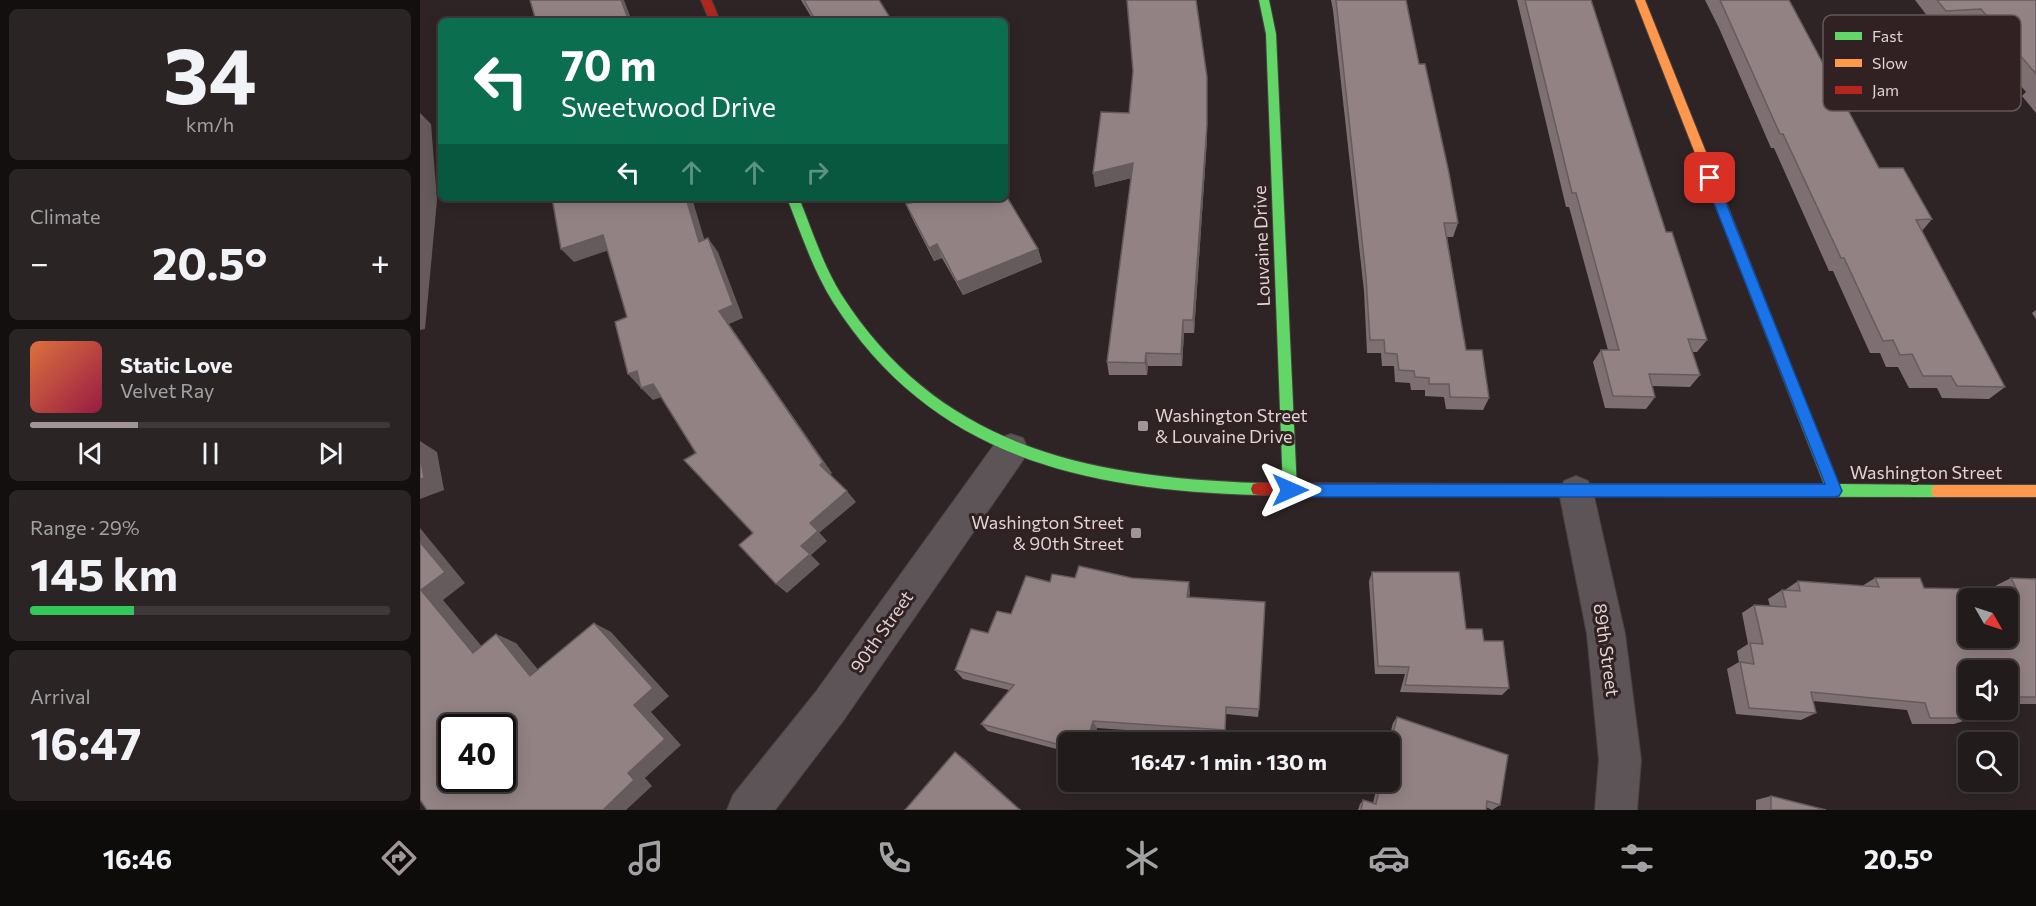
<!DOCTYPE html>
<html lang="en">
<head>
<meta charset="utf-8">
<style>
	body { margin:0; font-family:Commissioner,sans-serif; background:#2a2425; color:#f1f3f6; height:100vh; display:flex; flex-direction:column; font-size:22px; white-space:nowrap }
	* { box-sizing:border-box; margin:0 }
	p { font-size:20px; color:#a2a1a3 }
	.icon { flex:none; width:33px; height:33px; fill:none; stroke:currentColor; stroke-width:2; stroke-linecap:round; stroke-linejoin:round }
	.map { position:relative; flex:1; overflow:hidden }
	.side { display:flex; flex-direction:column; gap:9px; padding:9px; background:#130f0f; width:420px }
	.side>* { flex:none }
	.top-card { position:absolute; left:18px; top:18px; width:570px; height:183px; border-radius:9px; box-shadow:0 3px 15px #0003,0 0 0 2px #3f393b; background:#0b6e4f; color:#fff; overflow:hidden }
	.needle { width:39px; rotate:129deg }
	.buttons { position:absolute; left:1538px; top:588px; display:grid; gap:12px }
	.buttons a { display:grid; place-items:center; width:60px; height:60px; border-radius:9px; background:#221b1c; box-shadow:0 3px 15px #0003,0 0 0 2px #3f393b; font-size:30px }
	.speed { position:absolute; left:18px; top:714px; display:flex; gap:12px; font-size:30px; font-weight:700; text-align:center }
	.speed>* { display:grid; place-content:center; width:78px; height:78px; border-radius:50%; background:#221b1c; box-shadow:0 3px 15px #0003,0 0 0 2px #3f393b; line-height:1 }
	.speed .limit { border:3px solid #111; border-radius:9px; background:#fff; color:#111 }
	.pin { position:absolute; display:grid; place-items:center; width:51px; height:51px; color:#fff; margin:-26px; border-radius:12px; box-shadow:0 3px 9px #0006 }
	.me { position:absolute; width:66px; margin:-33px; rotate:90deg; stroke-linejoin:round; filter:drop-shadow(0 0 4px #0008) }
	.turn { display:flex; align-items:center; gap:21px; height:126px; padding:0 24px; font-size:27px }
	.turn .icon { width:78px; height:78px; stroke-width:2.5 }
	.turn b { display:block; font-size:42px; line-height:51px }
	.lanes { display:flex; align-items:center; height:57px; padding:0 24px; background:#0003; justify-content:center; gap:30px; direction:ltr }
	.lanes .off { opacity:.35 }
	.big { font-size:45px; font-weight:700; line-height:1.1 }
	.side .tile { flex:1; display:flex; flex-direction:column; justify-content:center; gap:9px; min-width:0; padding:0 21px; border-radius:9px; background:#2a2425 }
	.side .dial { align-items:center; gap:0 }
	.dial b { font-size:78px; line-height:1 }
	.song { display:flex; align-items:center; gap:18px }
	.cover { width:72px; height:72px; border-radius:9px; background:linear-gradient(135deg,hsl(20 70% 55%),hsl(340 70% 35%)) }
	.played { height:6px; border-radius:3px; background:linear-gradient(90deg,#a19697 30%,#3f393b 30%) }
	.keys { display:flex; justify-content:space-around; direction:ltr }
	.heat { display:flex; justify-content:space-between; align-items:center; font-size:33px; direction:ltr }
	.charge { height:9px; border-radius:4px; background:linear-gradient(90deg,#34c759 29%,#3f393b 0) }
	.trip { position:absolute; left:638px; top:732px; width:342px; height:60px; border-radius:9px; background:#221b1c; box-shadow:0 3px 15px #0003,0 0 0 2px #3f393b; font-weight:700; line-height:60px; text-align:center }
	.tabs { display:flex; height:96px; justify-content:space-around; align-items:center; background:#0e0b0b; color:#a2a1a3 }
	.tabs .icon { width:42px; height:42px }
	.tabs .current { color:#a19697 }
	.tabs b { font-size:27px; color:#f1f3f6 }
	main { display:flex; flex:1; min-height:0 }
	.map>svg:first-child { display:block }
</style>
</head>
<body>
<main>
<section class="side">
<div class="tile dial"><b>34</b><p>km/h</p></div>
<div class="tile"><p>Climate</p>
<div class="heat"><a>−</a><b class="big">20.5°</b><a>+</a></div>
</div>
<div class="tile">
<div class="song"><i class="cover"></i><div><b>Static Love</b><p>Velvet Ray</p></div></div>
<div class="played"></div>
<div class="keys"><svg class="icon" aria-label="previous" viewBox="0 0 24 24"><path d="M18 5L8 12l10 7zM5 5v14"/></svg><svg class="icon" aria-label="pause" viewBox="0 0 24 24"><path d="M8 5v14M16 5v14"/></svg><svg class="icon" aria-label="next" viewBox="0 0 24 24"><path d="M6 5l10 7-10 7zM19 5v14"/></svg></div>
</div>
<div class="tile"><p>Range · 29%</p><b class="big">145 km</b><div class="charge"></div></div>
<div class="tile"><p>Arrival</p><b class="big">16:47</b></div>
</section>
<div class="map">
<svg width="1616" height="810" viewBox="0 0 1616 810">
	<rect width="100%" height="100%" fill="#2e2426"/>
	<g fill="none" stroke-linecap="round" stroke-linejoin="round">
		<defs>
			<g id="street">
				<path d="M591,434L603,438L608,449L603,460L423,721L355,810H307L313,795L395,693L579,438Z"/>
				<path d="M1156,476L1168,481L1173,492L1205,634L1221,760L1217,810H1175L1179,760L1167,634L1139,492L1144,481Z"/>
			</g>
			<g id="fast">
				<path d="M839,0H849L856,34L877,490L875,495L870,496L865,495L863,490L846,34Z"/>
				<path d="M367,198H379C392,230 403,265 421,294C519,448 668,477 838,483L843,484L845,489L843,494L838,495C665,490 512,458 413,302C393,270 381,233 367,198Z"/>
				<path d="M1304,208L1310,212L1418,484L1518,485L1523,486L1525,491L1523,496L1518,497L1090,496L1085,495L1083,490L1085,485L1090,484H1404L1298,212Z"/>
			</g>
			<g id="slow">
				<path d="M1215,0H1225L1310,212L1308,215H1300L1298,212Z"/>
				<path d="M1518,485H1616V497H1518L1513,496L1511,491L1513,486Z"/>
			</g>
			<g id="jam">
				<path d="M281,0H291L300,21H290Z"/>
				<path d="M838,483L1090,484L1095,485L1097,490L1095,495L1090,496L838,495L833,494L831,489L833,484Z"/>
			</g>
		</defs>
		<use href="#street" stroke="#494142" stroke-width="2"/>
		<use href="#fast" stroke="#494142" stroke-width="2"/>
		<use href="#slow" stroke="#494142" stroke-width="2"/>
		<use href="#jam" stroke="#494142" stroke-width="2"/>
		<use href="#street" fill="#5c5456" fill-rule="evenodd"/>
		<use href="#fast" fill="#63d668" fill-rule="evenodd"/>
		<use href="#slow" fill="#ff974d" fill-rule="evenodd"/>
		<use href="#jam" fill="#b3261e" fill-rule="evenodd"/>
	</g>
	<g fill="#7e7072">
		<path d="M381,0H459L393,20Z"/>
		<path d="M911,0H986L999,64L1038,223L1033,237H1027L1046,350L1069,398L1063,410L1026,409L1024,397L1005,396V390H991L990,383L975,382L974,366H962L961,353H947L944,291L913,10Z"/>
		<path d="M1097,0H1171L1246,232L1287,340L1277,352H1272L1280,375L1270,387L1232,386L1235,397L1226,409L1185,408L1173,362L1181,350H1188L1149,207H1146Z"/>
		<path d="M1285,0H1369L1459,168L1512,219L1502,231L1585,387L1569,399L1522,398L1517,388H1489L1478,367H1466L1460,353H1450L1413,271H1409L1354,148H1351L1299,28Z"/>
		<path d="M1495,0H1616V113L1602,96L1606,92L1549,24L1515,26Z"/>
		<path d="M713,71L787,92V139L774,333H764L762,366H728L727,375H689L687,362L711,178L675,187L709,113Z"/>
		<path d="M486,204L618,249L622,262L543,295L522,258L514,261L492,218Z"/>
		<path d="M1616,310V319L1612,313Z"/>
		<path d="M952,572L1046,629L1089,688L1082,695L980,692L985,674H955L949,581Z"/>
		<path d="M655,578H712L769,582V597L839,709L838,717L806,714L805,737L677,728L673,742H648V752L568,731L561,724L589,690L543,679L535,670L568,633L630,582Z"/>
		<path d="M1455,578L1504,588L1573,589V587L1591,578L1616,579V704H1587V670H1548V704L1553,718L1534,724H1492L1487,710L1393,701L1396,713L1381,720L1316,714L1307,669L1319,662L1317,651L1328,644L1322,613L1334,605L1350,606L1348,599L1362,590H1365L1378,581L1442,586Z"/>
		<path d="M977,717L1080,805L1072,810L1066,807V810H938L940,804L943,800L953,803L958,782H969V742H968L973,723Z"/>
		<path d="M1351,796L1406,810H1336V800Z"/>
	</g>
	<g fill="#665b5c">
		<path d="M201,0H204L212,21H209Z"/>
		<path d="M787,92V139L774,333L773,320Z"/>
		<path d="M0,113L11,124L17,200L5,329L0,330Z"/>
		<path d="M713,163L715,177L675,187L673,173Z"/>
		<path d="M266,198H272L289,255L279,242Z"/>
		<path d="M183,235L195,248L154,262L141,249Z"/>
		<path d="M288,238L298,252L323,318L309,324L412,473L409,476L400,465L299,311Z"/>
		<path d="M517,244L522,258L514,261L509,248Z"/>
		<path d="M618,249L622,262L543,295L537,282Z"/>
		<path d="M763,320L764,333L762,366L761,354Z"/>
		<path d="M726,353L728,366L727,375L725,363Z"/>
		<path d="M217,371L229,383L220,387L208,374Z"/>
		<path d="M233,384L245,396L233,400L221,388Z"/>
		<path d="M0,441L17,452L24,490L0,499Z"/>
		<path d="M427,491L436,502L399,533L390,523Z"/>
		<path d="M0,528L45,583L23,600L74,661L53,653L1,590Z"/>
		<path d="M398,531L407,541L391,555L400,564L367,593L356,584L381,546Z"/>
		<path d="M769,582L770,593L768,607L767,597Z"/>
		<path d="M174,623L191,632L249,696L231,712L261,745L225,778L232,786L206,810H183L208,773Z"/>
		<path d="M76,634L96,643L130,684L110,676Z"/>
		<path d="M673,721L677,728L673,742H667Z"/>
		<path d="M535,752L545,759L601,810H600Z"/>
	</g>
	<g fill="#928284" stroke="#665b5c" stroke-width="1.5" fill-rule="evenodd">
		<path d="M110,0H201L209,21H116Z"/>
		<path d="M384,0H459L472,21H391L395,20Z"/>
		<path d="M707,0H776L787,77V125L773,320H763L761,354L726,353L725,363L687,362L713,163L673,173L681,112L709,113L713,71Z"/>
		<path d="M916,0H986L999,64H1005L1029,173L1038,223H1024L1046,350H1062L1069,398L1030,397L1029,384H1009V378L995,377L994,371L979,370L977,354L965,353L964,340H950L946,277Z"/>
		<path d="M1105,0H1171L1246,232H1252L1287,340L1268,339L1280,375L1229,374L1235,397L1193,396L1181,350H1199L1156,193H1152Z"/>
		<path d="M1300,0H1369L1459,168H1483L1512,219L1496,220L1585,387L1537,386L1531,376H1503L1492,354L1480,355L1473,340L1463,341L1424,258H1421L1363,134H1360Z"/>
		<path d="M1517,0H1616V74L1561,9L1526,11Z"/>
		<path d="M0,167L1,185L0,197Z"/>
		<path d="M585,194L618,249L537,282L517,244L509,248L486,204L510,198H585Z"/>
		<path d="M132,198H266L279,242L288,238L313,305L299,311L403,462L400,465L427,491L390,523L398,531L381,546L390,554L356,584L319,545L333,533L264,460L276,453L233,384L221,388L217,371L208,374L195,322L207,317L183,235L141,249Z"/>
		<path d="M0,455L4,478L0,479Z"/>
		<path d="M0,542L25,572L1,590L53,653L76,634L110,676L174,623L233,688L214,705L245,739L208,773L214,780L183,810H7L0,800ZM32,728H82V778H32Z"/>
		<path d="M659,566L712,578L769,582L767,597L845,602L839,709L806,707L805,730L673,721L667,742H648V747L561,724L594,685L535,670L551,629L568,633L577,611L591,614L606,576L630,582L632,574L655,578Z"/>
		<path d="M952,572H1039L1046,629H1062L1064,641H1083L1089,688L985,685L989,667L958,666Z"/>
		<path d="M1455,578H1500L1504,588L1597,590L1591,578L1616,579V697H1587V670H1548V697H1545L1548,705V710H1550L1553,718H1510L1505,703L1391,692L1396,713L1329,708L1320,662L1334,664L1330,643L1343,644L1334,605L1366,607L1362,590L1380,591L1378,581L1459,587ZM1548,598H1587V638H1548Z"/>
		<path d="M977,717L1088,755L1080,805L1067,801L1066,810H941L943,800L956,804L961,782H969V750Z"/>
		<path d="M535,752L600,810H485Z"/>
		<path d="M1351,796L1406,810H1351Z"/>
	</g>
	<path fill="#1a73e8" stroke="#114b97" stroke-width="1.5" d="M1290,174L1296,178L1422,491L1419,496L1414,497H870L865,495L863,490L865,486L870,484H1405L1284,178Z"/>
	<g fill="#a19697" stroke="#312122" stroke-width="2">
		<rect x="717" y="420" width="12" height="12" rx="3"/>
		<rect x="710" y="527" width="12" height="12" rx="3"/>
	</g>
	<g text-anchor="middle" stroke-width="6" stroke-linejoin="round" paint-order="stroke">
		<g font-size="18" fill="#dfd4d4" stroke="#312122">
			<text transform="translate(842 246) rotate(-92)" y="6">Louvaine Drive</text>
			<text x="1506" y="479">Washington Street</text>
			<text transform="translate(462 632) rotate(-55)" y="6">90th Street</text>
			<text transform="translate(1186 650) rotate(82)" y="6">89th Street</text>
		</g>
		<g font-size="18" fill="#dfd4d4" stroke="#312122" text-anchor="start">
			<text x="735" y="422">Washington Street<tspan x="735" dy="21">&amp; Louvaine Drive</tspan></text>
			<text x="704" y="529" text-anchor="end">Washington Street<tspan x="704" dy="21">&amp; 90th Street</tspan></text>
		</g>
	</g>
	<rect x="1403" y="15" width="198" height="96" rx="9" fill="#312122" stroke="#655757" stroke-width="1.5"/>
	<rect x="1415" y="32" width="27" height="8" fill="#63d668"/>
	<rect x="1415" y="59" width="27" height="8" fill="#ff974d"/>
	<rect x="1415" y="86" width="27" height="8" fill="#b3261e"/>
	<g font-size="16" fill="#dfd4d4">
		<text x="1452" y="42">Fast</text>
		<text x="1452" y="69">Slow</text>
		<text x="1452" y="96">Jam</text>
	</g>
</svg>
<div class="buttons">
<a><svg class="needle" viewBox="-14 -14 28 28"><path d="M0-13l5 13h-10z" fill="#e53935"/><path d="M0 13l5-13h-10z" fill="#a2a1a3"/></svg></a>
<a><svg class="icon" aria-label="sound" viewBox="0 0 24 24"><path d="M4 9h4l5-4v14l-5-4H4zM17 9q2 3 0 6"/></svg></a>
<a><svg class="icon" aria-label="search" viewBox="0 0 24 24"><circle cx="10" cy="10" r="6"/><path d="M15 15l6 6"/></svg></a>
</div>
<div class="speed"><div class="limit">40</div></div>
<div class="pin" style="left:1290px;top:178px;background:#d93025"><svg class="icon" aria-label="arrive" viewBox="0 0 24 24"><path d="M6 21V4h12l-3 4 3 4H6"/></svg></div>
<svg class="me" style="left:870px;top:490px" viewBox="-20 -20 40 40"><path d="M0-17L14 15 0 8-14 15z" fill="#1a73e8" stroke="#fff" stroke-width="4"/></svg>
<div class="trip">16:47 · 1 min · 130 m</div>
<div class="top-card">
<div class="turn"><svg class="icon" aria-label="left" viewBox="0 0 24 24"><path d="M17 20v-9H6M10 6l-5 5 5 5"/></svg><div><b>70 m</b>Sweetwood Drive</div></div>
<div class="lanes"><svg class="icon" aria-label="left" viewBox="0 0 24 24"><path d="M17 20v-9H6M10 6l-5 5 5 5"/></svg><svg class="icon off" aria-label="ahead" viewBox="0 0 24 24"><path d="M12 20V5M6 11l6-6 6 6"/></svg><svg class="icon off" aria-label="ahead" viewBox="0 0 24 24"><path d="M12 20V5M6 11l6-6 6 6"/></svg><svg class="icon off" aria-label="right" viewBox="0 0 24 24"><path d="M7 20v-9h11M14 6l5 5-5 5"/></svg></div>
</div>
</div>
</main>
<nav class="tabs">
<b>16:46</b>
<svg class="icon current" aria-label="directions" viewBox="0 0 24 24"><path d="M12 3l9 9-9 9-9-9zM9 14v-3h6M13 9l2 2-2 2"/></svg>
<svg class="icon" aria-label="music" viewBox="0 0 24 24"><path d="M9 18V5l10-2v13"/><circle cx="6" cy="18" r="3"/><circle cx="16" cy="16" r="3"/></svg>
<svg class="icon" aria-label="phone" viewBox="0 0 24 24"><path d="M5 4h4l2 5-3 2q2 4 5 5l2-3 5 2v4C11 20 4 13 5 4z"/></svg>
<svg class="icon" aria-label="climate" viewBox="0 0 24 24"><path d="M12 3v18M4 7l16 10M4 17L20 7"/></svg>
<svg class="icon" aria-label="car" viewBox="0 0 24 24"><path d="M5 17H2v-5l4-1 3-4h7l3 4 3 1v5h-3M9 17h6M6 11h13"/><circle cx="7" cy="17" r="2"/><circle cx="17" cy="17" r="2"/></svg>
<svg class="icon" aria-label="filters" viewBox="0 0 24 24"><path d="M4 7h16M4 17h16"/><circle cx="9" cy="7" r="2"/><circle cx="15" cy="17" r="2"/></svg>
<b>20.5°</b>
</nav>
</body>
</html>
